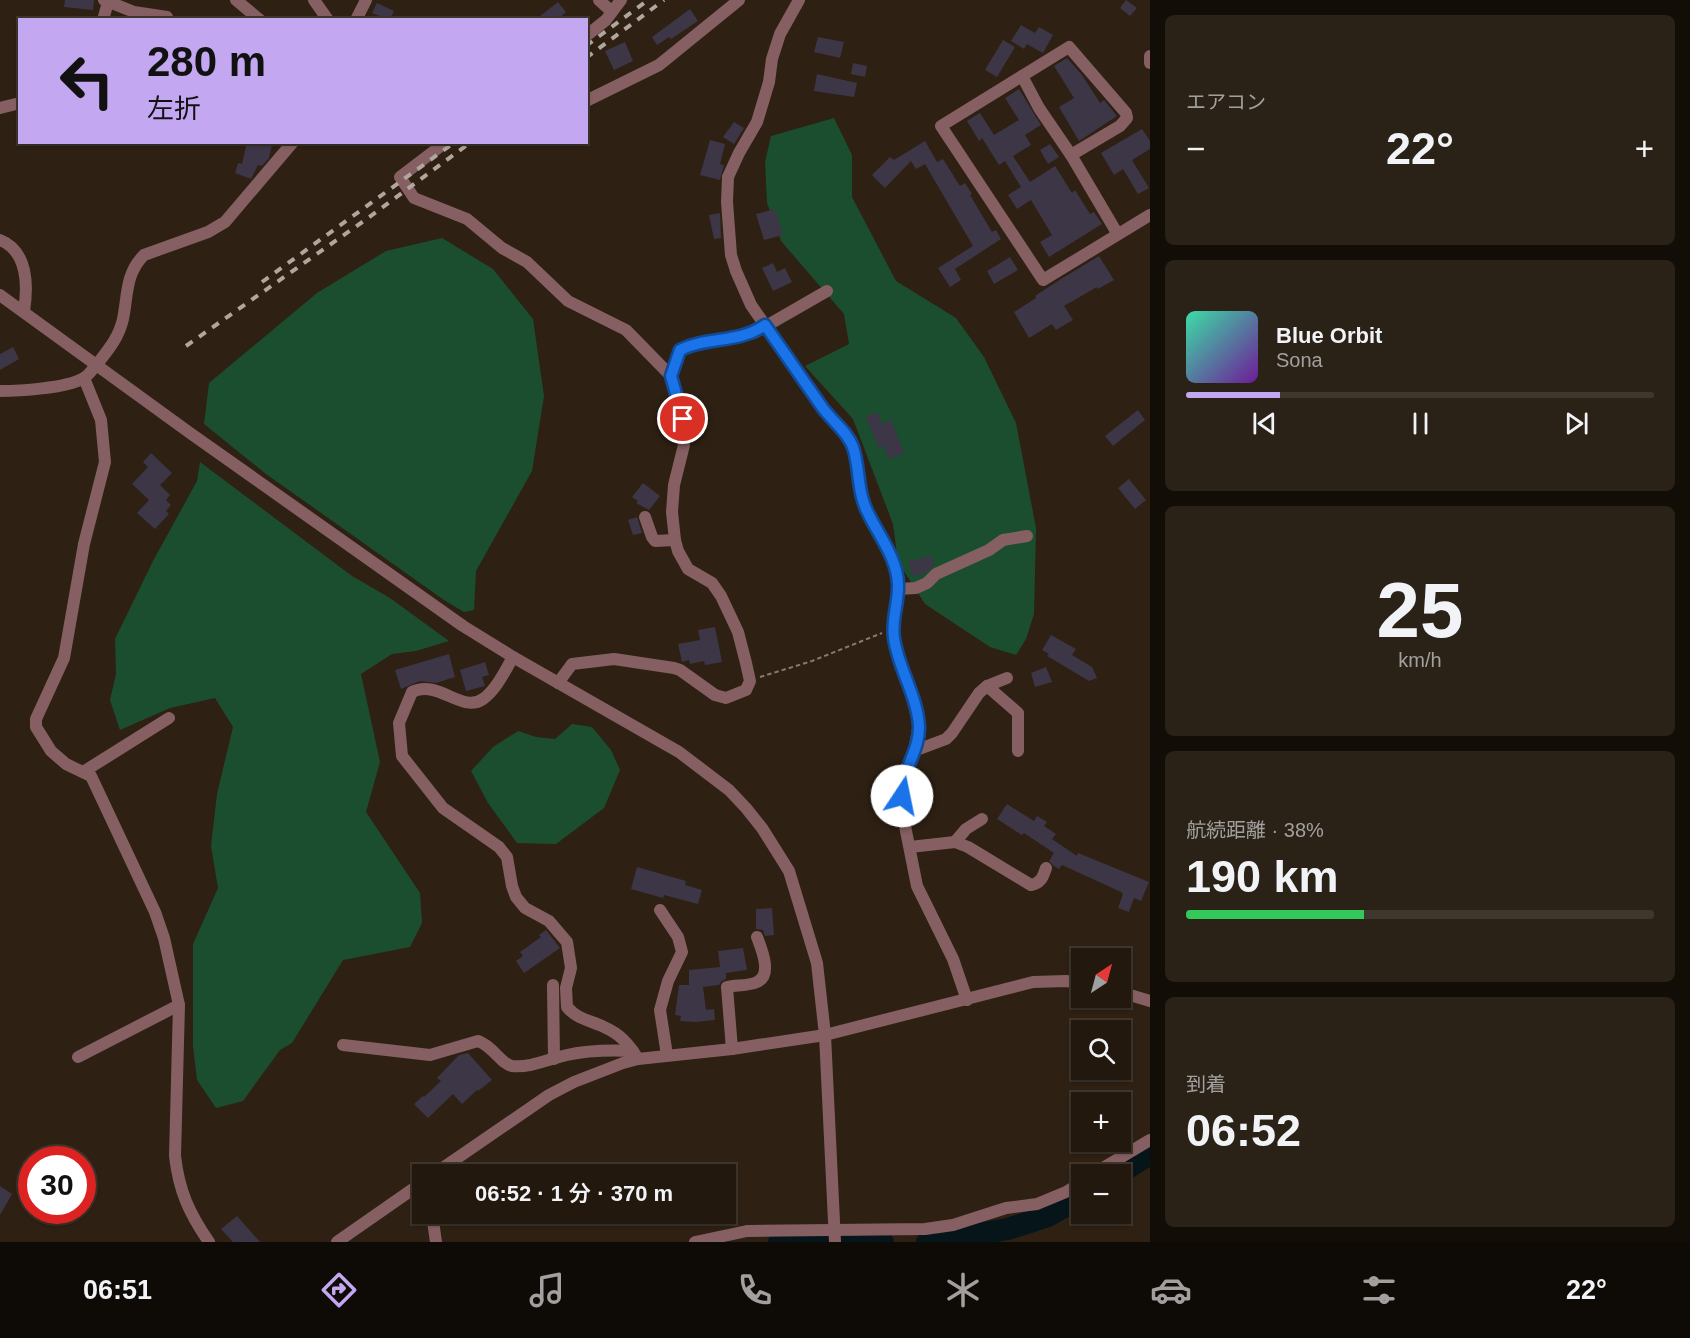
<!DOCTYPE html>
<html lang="ja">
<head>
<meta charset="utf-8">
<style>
	body { margin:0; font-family:Helvetica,"Noto Sans JP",sans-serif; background:#2a2117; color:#f1f3f6; height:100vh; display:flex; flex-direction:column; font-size:22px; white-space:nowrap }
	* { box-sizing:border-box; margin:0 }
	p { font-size:20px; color:#a2a09e }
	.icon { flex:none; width:33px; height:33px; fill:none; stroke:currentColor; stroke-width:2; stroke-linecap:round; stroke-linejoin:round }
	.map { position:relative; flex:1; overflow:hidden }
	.panel { display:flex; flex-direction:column; gap:15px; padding:15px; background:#130d08; width:540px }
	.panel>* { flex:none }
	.hud { position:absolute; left:18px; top:18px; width:570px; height:126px; border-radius:0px; box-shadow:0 2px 4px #0004,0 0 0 2px #3f372e; background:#c4a7f1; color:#111; overflow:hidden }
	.needle { width:39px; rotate:36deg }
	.buttons { position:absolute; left:1071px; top:948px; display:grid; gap:12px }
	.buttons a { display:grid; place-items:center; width:60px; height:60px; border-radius:0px; background:#22180e; box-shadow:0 2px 4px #0004,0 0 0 2px #3f372e; font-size:30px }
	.speed { position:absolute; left:18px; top:1146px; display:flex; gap:12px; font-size:30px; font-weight:700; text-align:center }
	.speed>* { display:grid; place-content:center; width:78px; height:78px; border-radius:50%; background:#22180e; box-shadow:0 2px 4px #0004,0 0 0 2px #3f372e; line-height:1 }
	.speed .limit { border:9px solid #d22; background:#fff; color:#111 }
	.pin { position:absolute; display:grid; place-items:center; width:51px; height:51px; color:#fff; margin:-26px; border:3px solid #fff; border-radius:50%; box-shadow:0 2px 6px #0007 }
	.me { position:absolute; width:66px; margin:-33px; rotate:11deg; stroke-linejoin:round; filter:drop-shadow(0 0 4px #0008) }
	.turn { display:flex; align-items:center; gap:21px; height:126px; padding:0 30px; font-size:27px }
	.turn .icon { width:78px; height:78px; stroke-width:2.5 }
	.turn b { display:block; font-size:42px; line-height:51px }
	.big { font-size:45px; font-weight:600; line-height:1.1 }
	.panel .tile { flex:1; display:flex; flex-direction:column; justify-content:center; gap:9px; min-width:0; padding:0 21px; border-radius:9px; background:#2a2117 }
	.panel .dial { align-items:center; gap:0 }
	.dial b { font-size:78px; line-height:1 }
	.song { display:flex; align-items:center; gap:18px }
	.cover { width:72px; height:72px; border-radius:9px; background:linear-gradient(135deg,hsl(160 70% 55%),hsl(280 70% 35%)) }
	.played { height:6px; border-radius:3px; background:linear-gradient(90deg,#c4a7f1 20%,#3f372e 20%) }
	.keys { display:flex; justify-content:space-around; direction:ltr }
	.heat { display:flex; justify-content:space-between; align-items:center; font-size:33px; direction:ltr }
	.charge { height:9px; border-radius:4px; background:linear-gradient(90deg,#34c759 38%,#3f372e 0) }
	.trip { position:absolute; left:412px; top:1164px; width:324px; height:60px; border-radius:0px; background:#22180e; box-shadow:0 2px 4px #0004,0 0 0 2px #3f372e; font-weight:600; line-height:60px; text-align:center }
	.tabs { display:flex; height:96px; justify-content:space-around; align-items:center; background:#0e0a06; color:#a2a09e }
	.tabs .icon { width:42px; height:42px }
	.tabs .active { color:#c4a7f1 }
	.tabs b { font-size:27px; color:#f1f3f6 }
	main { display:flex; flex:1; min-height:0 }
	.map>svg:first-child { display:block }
</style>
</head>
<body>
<main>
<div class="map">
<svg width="1150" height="1242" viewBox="0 0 1150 1242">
	<rect width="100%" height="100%" fill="#2e2013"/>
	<g fill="#1b4e2f">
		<path d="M834,118L852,155V197L896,281L956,318L984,357L1016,423L1036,528L1034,614L1026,639L1016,655L990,647L925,604L898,562L893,524L853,419L805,366L849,344L844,314L781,241L767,203L765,162L771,136Z"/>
		<path d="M442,238L493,269L533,319L544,396L532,471L476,571L474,610L464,612L444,600L266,474L204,424L209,383L317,293L386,251Z"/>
		<path d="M200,462L352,576L390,598L449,641L416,651L392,654L361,674L380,762L366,812L420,893L422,923L410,947L343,960L292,1043L280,1050L243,1101L216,1108L197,1080L193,1046V944L218,888L211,846L217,794L233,727L215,698L170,708L120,730L110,700L116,674L115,639L153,561L197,481Z"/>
		<path d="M572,724L592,727L611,750L620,770L604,808L556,844L517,843L488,803L471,771L493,747L518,731L536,737L555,739Z"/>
	</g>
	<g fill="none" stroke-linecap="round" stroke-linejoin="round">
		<g stroke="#061519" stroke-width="22">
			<path d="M1118,1174L1150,1154"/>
			<path d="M779,1242L848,1240L883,1242"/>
			<path d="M927,1242L1008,1229L1048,1216L1082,1197"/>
		</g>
	</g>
	<g fill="#3c3647">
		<path d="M65,0H94L93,10L64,7Z"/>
		<path d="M1126,0L1137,8L1130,16L1120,8Z"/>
		<path d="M558,2L566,12L557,20H535Z"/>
		<path d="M377,3L394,11L390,20L372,13Z"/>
		<path d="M690,9L698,21L671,39L669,37L657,45L652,37Z"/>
		<path d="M1021,25L1035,33L1039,27L1053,35L1043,53L1027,44L1024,49L1011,41Z"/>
		<path d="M818,37L844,42L840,58L814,52Z"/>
		<path d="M1003,40L1015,47L997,77L985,70Z"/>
		<path d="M625,42L633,61L614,70L605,51Z"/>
		<path d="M1067,58L1082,75L1100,103L1104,100L1117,116L1079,141L1059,107L1074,98L1054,66Z"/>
		<path d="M853,63L867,66L865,77L851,74Z"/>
		<path d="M817,74L857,83L854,97L814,91Z"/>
		<path d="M1019,89L1041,125L1025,135L1031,145L1013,156L1030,182L1055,166L1072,193L1075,190L1090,214L1094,212L1102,224L1049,257L1040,242L1052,235L1031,200L1017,209L1008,195L1021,187L1005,161L999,165L982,138L979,141L967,121L980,113L994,135L1019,120L1005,98Z"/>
		<path d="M734,122L744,128L734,144L723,137Z"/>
		<path d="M1142,129L1150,141V149L1132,160L1149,188L1138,194L1123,169L1114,175L1101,153Z"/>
		<path d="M710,140L725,144L720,164L724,165L720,180L700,175Z"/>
		<path d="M925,141L937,162L943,159L960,186L965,183L972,194L970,195L992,232L996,230L1001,239L955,269L961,280L950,287L938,268L973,246L925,164L916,169L911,161L885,188L872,175L890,157L894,160Z"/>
		<path d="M247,142L272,144L269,158L262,166L258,165L251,179L235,173L238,163L242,164Z"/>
		<path d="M1050,144L1059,157L1048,164L1040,150Z"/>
		<path d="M775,209L783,235L764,240L756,214Z"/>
		<path d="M720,213L721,238L714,239L709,215Z"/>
		<path d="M1099,256L1114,280L1098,289L1097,287L1064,306L1073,320L1056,330L1052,324L1029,338L1014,312L1036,298L1035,296L1061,279Z"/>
		<path d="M1010,257L1018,270L994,284L987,271Z"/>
		<path d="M773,263L777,272L785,268L792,282L773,291L762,268Z"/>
		<path d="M13,347L19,359L0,370V354Z"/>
		<path d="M1138,410L1145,420L1113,446L1105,436Z"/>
		<path d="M877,412L882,424L891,420L904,453L889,459L884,446L879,448L866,417Z"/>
		<path d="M151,453L172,473L160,485L170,495L166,500L171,505L166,511L169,514L155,529L137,513L149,500L132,484L148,467L143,462Z"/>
		<path d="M1129,479L1146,500L1135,509L1118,488Z"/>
		<path d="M643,483L660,496L649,510L636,503L638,501L632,497Z"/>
		<path d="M637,517L642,533L633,535L628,520Z"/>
		<path d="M931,556L934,566L925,573L912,576L908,561Z"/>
		<path d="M715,627L722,662L705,665L704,661L690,664L689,660L682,662L678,644L700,640L698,630Z"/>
		<path d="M1051,635L1076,649L1072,655L1092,667L1097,678L1089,681L1047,656L1049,654L1042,650Z"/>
		<path d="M449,654L455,677L436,683L420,681L401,689L395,670Z"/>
		<path d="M485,662L489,675L482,677L485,686L466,691L460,670Z"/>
		<path d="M1046,667L1052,682L1035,687L1031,673Z"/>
		<path d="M1007,804L1034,821L1037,816L1047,822L1044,826L1056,834L1052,839L1077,856L1078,853L1149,882L1141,901L1134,898L1129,912L1118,908L1123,894L1121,892L1062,865L1059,869L1054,866L1049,861L1054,853L1024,833L1022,835L997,819Z"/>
		<path d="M637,867L686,881L685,885L702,890L698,904L664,895L663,898L631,889Z"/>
		<path d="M772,908L774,935L765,936L763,930L756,929V909Z"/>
		<path d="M546,930L560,948L524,973L516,961L523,956L520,952L541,937L539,935Z"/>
		<path d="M743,948L747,970L726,973V979L722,981L719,985L703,987L706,1010L714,1009L715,1020L695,1022L680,1021L681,1016L675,1015L679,985H689V970L720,967L718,951Z"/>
		<path d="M468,1053L492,1080L478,1091L477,1090L462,1104L453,1094L428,1118L414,1104L423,1096L424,1097L441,1081L437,1078L459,1055Z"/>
		<path d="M0,1186L12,1194L0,1215Z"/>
		<path d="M237,1216L260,1242H233L221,1229Z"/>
	</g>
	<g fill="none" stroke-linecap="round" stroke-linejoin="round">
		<path stroke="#867a6f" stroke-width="2" stroke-dasharray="4.5 3" stroke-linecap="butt" d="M760,677L812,661L882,633"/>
		<g stroke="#865f63" stroke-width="12">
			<path d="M104,0L134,12L167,17"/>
			<path d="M236,0L260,20"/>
			<path d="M314,0L328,20"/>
			<path d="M599,0L611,11"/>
			<path d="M799,0L780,34L772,59L769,82L757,122L739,153L728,177L727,202L731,255L736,271L751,305L823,409L842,429L852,446L858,467V480L867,512L892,558L898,584L893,628L894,640L909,687L919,724L914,751L902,786L903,816L917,886L953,959L967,1000"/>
			<path d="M103,20L108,2"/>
			<path d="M356,20L366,0"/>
			<path d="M586,36L606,20L621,0"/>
			<path d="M1150,56V63"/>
			<path d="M1022,76L1069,47L1126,113L1127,118L1120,126L1071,155"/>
			<path d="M586,101L659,65L739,0"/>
			<path d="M0,108L20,103"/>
			<path d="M446,142L400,177L414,198L467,219L502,248L527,262L568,301L626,330L671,376L683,419L684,445L674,485L672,512L675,540L678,551L688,569L712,583L721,596L738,632L746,663L750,681L746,690L726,698L715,695L680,670L674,668L614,659L572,664L558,683"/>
			<path d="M1117,233L1071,155L1039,108L1022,76L941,126L1043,280L1150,215"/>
			<path d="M0,240C28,251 28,286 24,311"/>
			<path d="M0,295L190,433L463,626L513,657L679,752L729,790L746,808L762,828L789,871L817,963L825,1035L835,1242"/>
			<path d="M671,376L680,350C703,338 730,342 754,333L827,291"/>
			<path d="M84,378L101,420L105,462L84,544L64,658L36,719V727L51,751L66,764L91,776L155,912L164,938L179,1005L175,1156C179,1191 189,1213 209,1242"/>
			<path d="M0,391C19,391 66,388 82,379C89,376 93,368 98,363C109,349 119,337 123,319C128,295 125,274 144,255L208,232L225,222L293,142"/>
			<path d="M645,517L652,537L655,541L675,540"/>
			<path d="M898,589L916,588L927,583L936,574L989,550L1003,540L1027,536"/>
			<path d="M513,657C505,671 496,690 483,699C462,714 439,679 412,692L399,723L402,756L443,808L499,847L507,857L512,886L516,897L525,908L549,921L567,942L571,968L566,988L567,1007C578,1020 590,1020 604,1027C620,1034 629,1044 638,1059"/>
			<path d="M987,686L1018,713V751"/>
			<path d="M914,751L946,739L952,733L979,693L987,686L1007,678"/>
			<path d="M83,772L169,718"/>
			<path d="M955,842L966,829L982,819"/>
			<path d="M910,847L955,842L968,847L1031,885C1041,883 1043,877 1046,868"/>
			<path d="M660,910L678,937L682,952L668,981L660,1010L667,1055"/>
			<path d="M553,985L554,1059"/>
			<path d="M1120,992L1150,1001"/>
			<path d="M343,1045L430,1055L478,1041C493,1046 501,1064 512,1066C530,1068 549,1059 567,1055C589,1050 611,1050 633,1051"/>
			<path d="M732,1049L727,987C736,985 749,986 757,982C773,975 761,948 757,937"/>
			<path d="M78,1057L179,1005"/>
			<path d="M434,1174L549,1095L574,1082L623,1063L638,1059L732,1049L825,1035L1033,982L1066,981L1082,983"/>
			<path d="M1093,1174L1150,1140"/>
			<path d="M432,1214L436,1242"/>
			<path d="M337,1242L423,1182"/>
			<path d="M695,1242L747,1231L925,1229L953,1225L1006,1208L1037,1204L1066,1192L1082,1182"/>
		</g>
		<g stroke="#b1a69d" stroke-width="4" stroke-dasharray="8 8" stroke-linecap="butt">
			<path d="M586,46L648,0"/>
			<path d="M586,58L664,0"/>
			<path d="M262,282L455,142"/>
			<path d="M186,346L368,218L471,142"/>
		</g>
	</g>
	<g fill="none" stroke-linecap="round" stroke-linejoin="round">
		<defs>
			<path id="route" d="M683,419L671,376L680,350C708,336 738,344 765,325C784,352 803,380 822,407C832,421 847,431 853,447C860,468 857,493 868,513C879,536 897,558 898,584C899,602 891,620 894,638C898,668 917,695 919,726C920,751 901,771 902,796"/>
		</defs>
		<use href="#route" stroke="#114b97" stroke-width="15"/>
		<use href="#route" stroke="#1a73e8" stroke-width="10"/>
	</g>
</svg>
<div class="buttons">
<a><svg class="needle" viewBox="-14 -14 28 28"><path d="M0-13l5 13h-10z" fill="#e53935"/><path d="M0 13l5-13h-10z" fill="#a2a09e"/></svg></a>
<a><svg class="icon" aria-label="search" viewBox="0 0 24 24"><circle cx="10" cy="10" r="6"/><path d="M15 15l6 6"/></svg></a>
<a>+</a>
<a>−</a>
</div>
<div class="speed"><div class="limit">30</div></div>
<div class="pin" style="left:683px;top:419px;background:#d93025"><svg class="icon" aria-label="arrive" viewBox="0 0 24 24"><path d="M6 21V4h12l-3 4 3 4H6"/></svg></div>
<svg class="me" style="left:902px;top:796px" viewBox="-20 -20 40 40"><circle r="19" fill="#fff"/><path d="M0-13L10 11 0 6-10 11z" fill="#1a73e8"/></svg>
<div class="trip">06:52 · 1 分 · 370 m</div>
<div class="hud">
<div class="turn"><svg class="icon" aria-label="left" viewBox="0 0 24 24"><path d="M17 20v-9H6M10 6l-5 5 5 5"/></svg><div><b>280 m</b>左折</div></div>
</div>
</div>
<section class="panel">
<div class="tile"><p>エアコン</p>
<div class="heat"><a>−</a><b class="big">22°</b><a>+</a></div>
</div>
<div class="tile">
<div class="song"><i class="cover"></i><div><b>Blue Orbit</b><p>Sona</p></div></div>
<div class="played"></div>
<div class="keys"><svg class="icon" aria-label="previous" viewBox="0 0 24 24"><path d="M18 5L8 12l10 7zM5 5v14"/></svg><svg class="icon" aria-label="pause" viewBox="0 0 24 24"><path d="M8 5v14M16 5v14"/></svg><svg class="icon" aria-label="next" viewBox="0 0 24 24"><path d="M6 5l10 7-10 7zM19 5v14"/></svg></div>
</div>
<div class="tile dial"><b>25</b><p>km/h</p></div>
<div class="tile"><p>航続距離 · 38%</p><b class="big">190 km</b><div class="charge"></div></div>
<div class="tile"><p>到着</p><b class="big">06:52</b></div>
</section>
</main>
<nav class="tabs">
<b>06:51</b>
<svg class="icon active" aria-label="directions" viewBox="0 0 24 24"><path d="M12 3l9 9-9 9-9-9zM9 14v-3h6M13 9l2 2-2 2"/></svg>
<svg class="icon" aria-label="music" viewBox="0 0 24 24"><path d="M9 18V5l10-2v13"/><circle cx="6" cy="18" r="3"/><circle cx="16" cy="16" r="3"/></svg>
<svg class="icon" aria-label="phone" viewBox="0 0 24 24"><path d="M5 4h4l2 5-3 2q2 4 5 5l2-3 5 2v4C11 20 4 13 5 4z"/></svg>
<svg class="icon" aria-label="climate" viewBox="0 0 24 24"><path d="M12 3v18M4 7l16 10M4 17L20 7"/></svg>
<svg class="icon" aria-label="car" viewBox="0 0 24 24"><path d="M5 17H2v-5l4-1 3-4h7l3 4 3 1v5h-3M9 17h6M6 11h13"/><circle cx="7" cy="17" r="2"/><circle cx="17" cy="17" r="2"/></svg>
<svg class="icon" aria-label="filters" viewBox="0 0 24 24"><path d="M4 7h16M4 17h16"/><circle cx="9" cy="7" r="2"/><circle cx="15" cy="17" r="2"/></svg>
<b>22°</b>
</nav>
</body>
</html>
